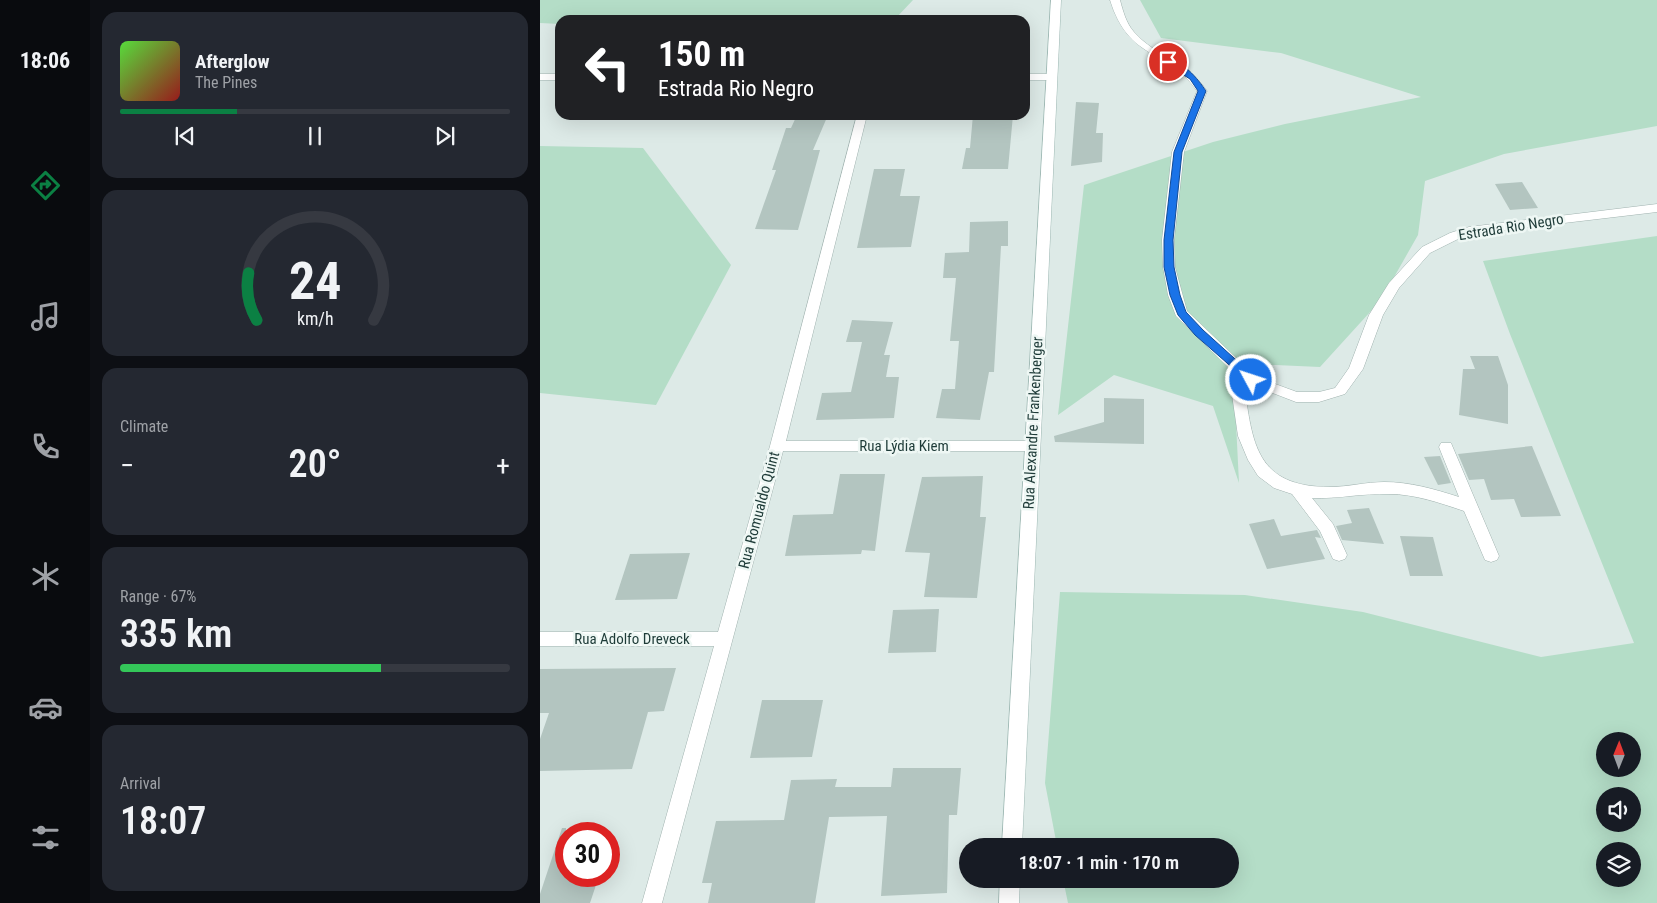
<!DOCTYPE html>
<html lang="en">
<head>
<meta charset="utf-8">
<style>
	body { margin:0; font-family:"Roboto Condensed",sans-serif; background:#242831; color:#f1f3f6; height:100vh; display:flex; flex-direction:column; font-size:19px; white-space:nowrap }
	* { box-sizing:border-box; margin:0 }
	p { font-size:16px; color:#9ea1a6 }
	.icon { flex:none; width:28px; height:28px; fill:none; stroke:currentColor; stroke-width:2; stroke-linecap:round; stroke-linejoin:round }
	.map { position:relative; flex:1; overflow:hidden }
	.details { display:flex; flex-direction:column; gap:12px; padding:12px; background:#0d0f14; width:450px }
	.details>* { flex:none }
	.top-card { position:absolute; left:15px; top:15px; width:475px; height:105px; border-radius:15px; box-shadow:0 5px 20px #0002; background:#202124; color:#fff; overflow:hidden }
	.needle { width:32px; rotate:1deg }
	.controls { position:absolute; left:1056px; top:732px; display:grid; gap:10px }
	.controls a { display:grid; place-items:center; width:45px; height:45px; border-radius:50%; background:#171b24; box-shadow:0 5px 20px #0002; font-size:25px }
	.speed { position:absolute; left:15px; top:822px; display:flex; gap:10px; font-size:25px; font-weight:700; text-align:center }
	.speed>* { display:grid; place-content:center; width:65px; height:65px; border-radius:50%; background:#171b24; box-shadow:0 5px 20px #0002; line-height:1 }
	.speed .limit { border:8px solid #d22; background:#fff; color:#111 }
	.pin { position:absolute; display:grid; place-items:center; width:42px; height:42px; color:#fff; margin:-21px; border:2px solid #fff; border-radius:50%; box-shadow:0 1px 5px #0007 }
	.me { position:absolute; width:55px; margin:-28px; rotate:310deg; stroke-linejoin:round; filter:drop-shadow(0 0 4px #0008) }
	.turn { display:flex; align-items:center; gap:18px; height:105px; padding:0 20px; font-size:22px }
	.turn .icon { width:65px; height:65px; stroke-width:2.5 }
	.turn b { display:block; font-size:35px; line-height:42px }
	.big { font-size:38px; font-weight:600; line-height:1.1 }
	.details .card { flex:1; display:flex; flex-direction:column; justify-content:center; gap:8px; min-width:0; padding:0 18px; border-radius:15px; background:#242831 }
	.details .dial { align-items:center; gap:0 }
	.dial svg { height:130px; overflow:visible; fill:none; stroke:#363941; stroke-width:7; stroke-linecap:round; text-anchor:middle }
	.dial text { fill:#f1f3f6; stroke:none }
	.song { display:flex; align-items:center; gap:15px }
	.cover { width:60px; height:60px; border-radius:8px; background:linear-gradient(135deg,hsl(110 70% 55%),hsl(0 70% 35%)) }
	.played { height:5px; border-radius:2px; background:linear-gradient(90deg,#0b8043 30%,#363941 30%) }
	.keys { display:flex; justify-content:space-around; direction:ltr }
	.heat { display:flex; justify-content:space-between; align-items:center; font-size:28px; direction:ltr }
	.charge { height:8px; border-radius:4px; background:linear-gradient(90deg,#34c759 67%,#363941 0) }
	.trip { position:absolute; left:419px; top:838px; width:280px; height:50px; border-radius:25px; background:#171b24; box-shadow:0 5px 20px #0002; font-weight:600; line-height:50px; text-align:center }
	main { display:flex; flex:1; min-height:0 }
	.tabs { display:flex; flex-direction:column; width:90px; justify-content:space-around; align-items:center; background:#090b0e; color:#9ea1a6 }
	.tabs .icon { width:35px; height:35px }
	.tabs .on { color:#0b8043 }
	.tabs b { font-size:22px; color:#f1f3f6 }
	.map>svg:first-child { display:block }
</style>
</head>
<body>
<main>
<nav class="tabs">
<b>18:06</b>
<svg class="icon on" aria-label="directions" viewBox="0 0 24 24"><path d="M12 3l9 9-9 9-9-9zM9 14v-3h6M13 9l2 2-2 2"/></svg>
<svg class="icon" aria-label="music" viewBox="0 0 24 24"><path d="M9 18V5l10-2v13"/><circle cx="6" cy="18" r="3"/><circle cx="16" cy="16" r="3"/></svg>
<svg class="icon" aria-label="phone" viewBox="0 0 24 24"><path d="M5 4h4l2 5-3 2q2 4 5 5l2-3 5 2v4C11 20 4 13 5 4z"/></svg>
<svg class="icon" aria-label="climate" viewBox="0 0 24 24"><path d="M12 3v18M4 7l16 10M4 17L20 7"/></svg>
<svg class="icon" aria-label="car" viewBox="0 0 24 24"><path d="M5 17H2v-5l4-1 3-4h7l3 4 3 1v5h-3M9 17h6M6 11h13"/><circle cx="7" cy="17" r="2"/><circle cx="17" cy="17" r="2"/></svg>
<svg class="icon" aria-label="filters" viewBox="0 0 24 24"><path d="M4 7h16M4 17h16"/><circle cx="9" cy="7" r="2"/><circle cx="15" cy="17" r="2"/></svg>
</nav>
<section class="details">
<div class="card">
<div class="song"><i class="cover"></i><div><b>Afterglow</b><p>The Pines</p></div></div>
<div class="played"></div>
<div class="keys"><svg class="icon" aria-label="previous" viewBox="0 0 24 24"><path d="M18 5L8 12l10 7zM5 5v14"/></svg><svg class="icon" aria-label="pause" viewBox="0 0 24 24"><path d="M8 5v14M16 5v14"/></svg><svg class="icon" aria-label="next" viewBox="0 0 24 24"><path d="M6 5l10 7-10 7zM19 5v14"/></svg></div>
</div>
<div class="card dial"><svg viewBox="0 0 100 80">
<path d="M14 69A42 42 0 1 1 86 69"/>
<path d="M14 69A42 42 0 0 1 9 40" stroke="#0b8043"/>
<text x="50" y="56" font-size="32" font-weight="700">24</text>
<text x="50" y="72" font-size="11">km/h</text>
</svg></div>
<div class="card"><p>Climate</p>
<div class="heat"><a>−</a><b class="big">20°</b><a>+</a></div>
</div>
<div class="card"><p>Range · 67%</p><b class="big">335 km</b><div class="charge"></div></div>
<div class="card"><p>Arrival</p><b class="big">18:07</b></div>
</section>
<div class="map">
<svg width="1117" height="903" viewBox="0 0 1117 903">
	<rect width="100%" height="100%" fill="#ddeae7"/>
	<g fill="#b4ddc7" fill-rule="evenodd">
		<path d="M0,0H373L356,18L313,20H20V24L0,23Z"/>
		<path d="M600,0H1117V126L964,154L885,181L878,235L841,300L780,367L693,363L699,483L673,406L574,375L518,415L544,185L673,142L745,124L881,97L741,53L621,38Z"/>
		<path d="M0,146L103,148L191,265L116,405L0,393Z"/>
		<path d="M1117,236V903H528L523,879H690V846H517L505,783L520,592L705,595L823,612L1001,657L1094,643L970,334L943,261ZM1065,741H1092V769H1065ZM1092,796V824H1065V796ZM1092,851V879H1065V851Z"/>
	</g>
	<g fill="#b3c5c0">
		<path d="M536,102L559,103L556,133H563L562,162L531,166Z"/>
		<path d="M257,115H288L273,150H280L258,230L215,229L236,170H232L246,128H251Z"/>
		<path d="M433,115H473L468,169H422L426,148H430Z"/>
		<path d="M334,169H365L360,196H380L371,247L317,248Z"/>
		<path d="M982,182L998,208L970,210L955,184Z"/>
		<path d="M468,221V246H461L454,372H449L440,420L396,418L402,389H415L419,341H410L416,278H403L405,253L429,252L430,222Z"/>
		<path d="M312,320L353,322L344,355H350L346,377H359L354,418L276,420L282,393L311,392L322,342H306Z"/>
		<path d="M930,356H958L968,385V424L919,415L923,369H935Z"/>
		<path d="M564,398L604,399V444L515,442L514,436L564,422Z"/>
		<path d="M992,446L1021,516L981,517L974,499L951,500L944,479L929,480L918,454Z"/>
		<path d="M900,456L911,483L898,485L884,457Z"/>
		<path d="M300,474H345L335,551L322,550L321,554L245,556L253,515L293,514Z"/>
		<path d="M443,476L440,517H446L437,598L384,597L390,553L365,552L382,477Z"/>
		<path d="M829,508L844,544L802,540L796,526L812,523L807,510Z"/>
		<path d="M734,519L741,536L777,530L781,538L775,537L785,559L727,569L709,524Z"/>
		<path d="M860,536L893,537L903,576H870Z"/>
		<path d="M150,553L137,599L75,600L90,554Z"/>
		<path d="M399,609L396,652L348,653L353,610Z"/>
		<path d="M136,668L124,711L108,712L92,769L0,771V739L9,713H0V669Z"/>
		<path d="M222,700H283L272,757L210,758Z"/>
		<path d="M353,768H421L417,815H409L407,893L341,896L347,816L289,817L275,903H168L172,883H162L176,821L244,820L251,780L297,779L295,787H351Z"/>
		<path d="M22,828H26V876H59L50,903H0V894Z"/>
	</g>
	<g fill="none" stroke-linecap="round" stroke-linejoin="round">
		<defs>
			<g id="street">
				<path d="M570,0H580C583,11 586,23 594,32C617,58 645,59 667,91L644,152L634,240L635,267L647,311L716,377L757,392H779L795,388L809,368L829,315L849,283L882,247L910,233L929,227L1117,204V212L931,234L918,239L890,253L859,288L843,315L823,369L805,394L779,402H756L704,382C712,444 716,487 790,487C808,487 826,482 844,482C870,482 894,489 919,497L899,447L901,443H911L959,556L957,560L951,562L945,560L924,511C900,503 875,494 849,494C823,493 798,499 772,498L793,524L807,555L805,559L799,561L793,559L780,531L752,494L734,488L718,476L708,460L698,436L688,367L636,316L628,295L623,267L622,240L632,152L657,91C628,48 589,62 570,0Z"/>
				<rect x="0" y="74" width="20" height="6"/>
				<path d="M485,74H511L516,77L511,80H485Z"/>
				<path d="M317,115H327L246,441H492L497,442L499,446L497,450L492,451H243L122,903H102L174,646H0V632H178L230,446Z"/>
			</g>
			<g id="secondary">
				<path d="M511,0H521L482,846H462Z"/>
				<path d="M460,879H480L479,903H459Z"/>
			</g>
		</defs>
		<use href="#street" stroke="#a0b2af" stroke-width="1"/>
		<use href="#secondary" stroke="#9cb7b2" stroke-width="1"/>
		<use href="#street" fill="#fff" fill-rule="evenodd"/>
		<use href="#secondary" fill="#fff" fill-rule="evenodd"/>
	</g>
	<path fill="#1a73e8" stroke="#114b97" d="M626,60C642,59 658,79 666,91L642,152L633,240L634,267L640,295L646,312L663,330L715,377V382L711,384L655,335L638,315L630,295L624,267V240L634,152L658,91L650,79L626,64Z"/>
	<g text-anchor="middle" stroke-width="5" stroke-linejoin="round" paint-order="stroke">
		<g font-size="15" fill="#1e3b38" stroke="#eef7f4">
			<text transform="translate(971 227) rotate(-9)" y="5">Estrada Rio Negro</text>
			<text transform="translate(493 423) rotate(-87)" y="5">Rua Alexandre Frankenberger</text>
			<text x="364" y="451">Rua Lýdia Kiem</text>
			<text transform="translate(219 510) rotate(-75)" y="5">Rua Romualdo Quint</text>
			<text x="92" y="644">Rua Adolfo Dreveck</text>
		</g>
	</g>
</svg>
<div class="controls">
<a><svg class="needle" viewBox="-14 -14 28 28"><path d="M0-13l5 13h-10z" fill="#e53935"/><path d="M0 13l5-13h-10z" fill="#9ea1a6"/></svg></a>
<a><svg class="icon" aria-label="sound" viewBox="0 0 24 24"><path d="M4 9h4l5-4v14l-5-4H4zM17 9q2 3 0 6"/></svg></a>
<a><svg class="icon" aria-label="layers" viewBox="0 0 24 24"><path d="M12 4l9 5-9 5-9-5zM3 14l9 5 9-5"/></svg></a>
</div>
<div class="speed"><div class="limit">30</div></div>
<div class="pin" style="left:628px;top:62px;background:#d93025"><svg class="icon" aria-label="arrive" viewBox="0 0 24 24"><path d="M6 21V4h12l-3 4 3 4H6"/></svg></div>
<svg class="me" style="left:711px;top:380px" viewBox="-20 -20 40 40"><circle r="17" fill="#1a73e8" stroke="#fff" stroke-width="3"/><path d="M0-11L8 9 0 5-8 9z" fill="#fff"/></svg>
<div class="trip">18:07 · 1 min · 170 m</div>
<div class="top-card">
<div class="turn"><svg class="icon" aria-label="left" viewBox="0 0 24 24"><path d="M17 20v-9H6M10 6l-5 5 5 5"/></svg><div><b>150 m</b>Estrada Rio Negro</div></div>
</div>
</div>
</main>
</body>
</html>
